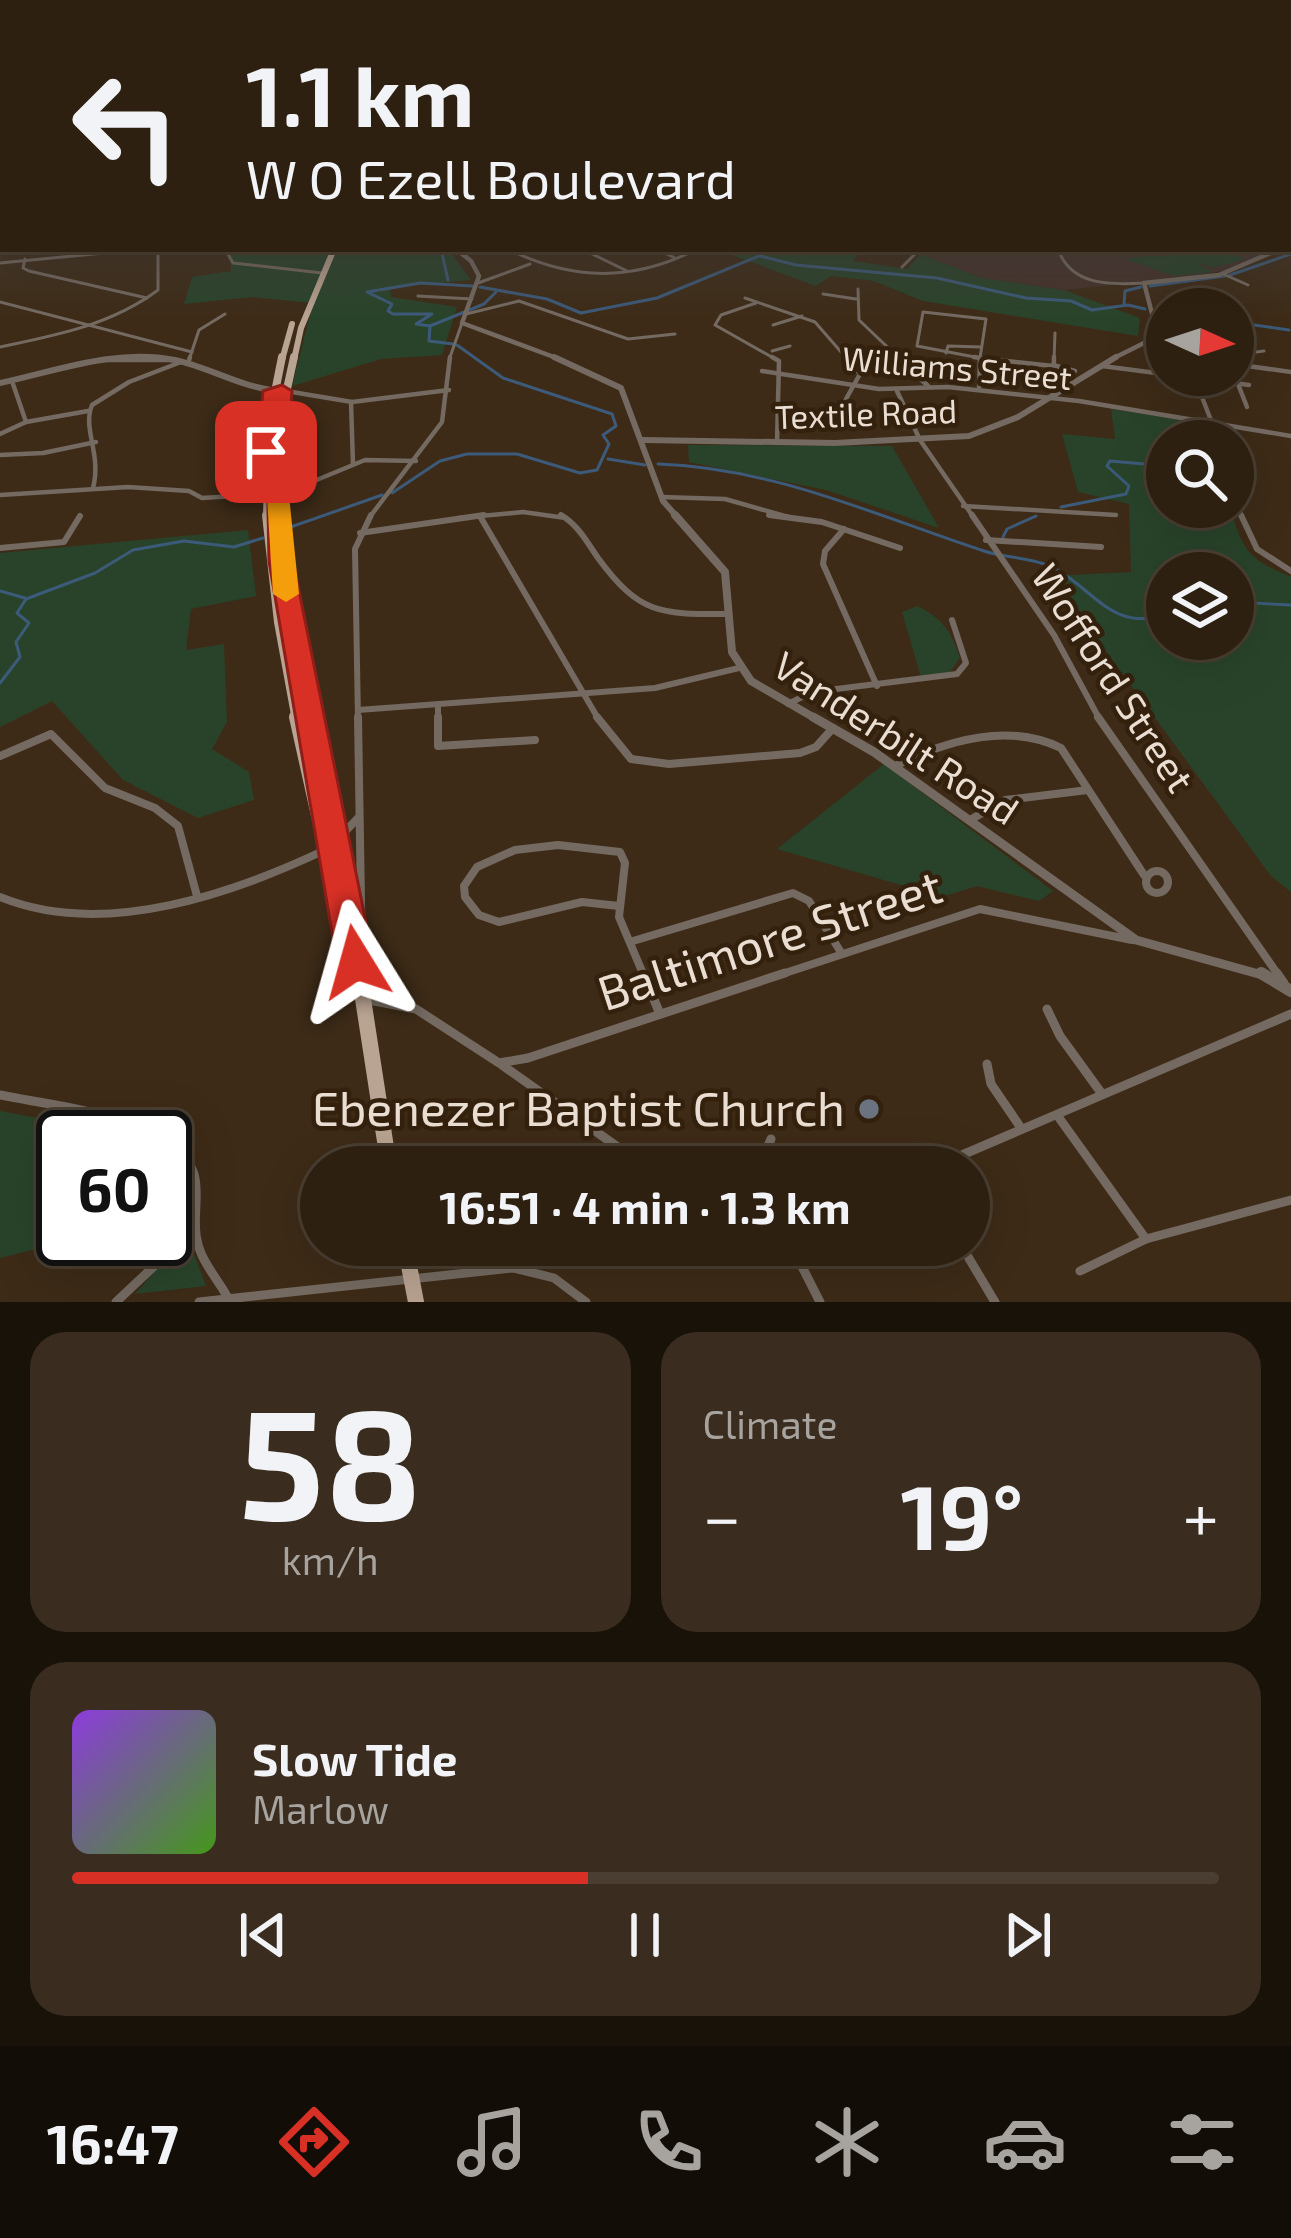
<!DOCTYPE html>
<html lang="en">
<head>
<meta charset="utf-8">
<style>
	body { margin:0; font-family:"Exo 2",sans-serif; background:#3a2d1f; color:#f1f3f6; height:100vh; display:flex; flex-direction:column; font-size:45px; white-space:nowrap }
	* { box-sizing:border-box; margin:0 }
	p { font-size:39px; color:#a7a39f }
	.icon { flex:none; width:66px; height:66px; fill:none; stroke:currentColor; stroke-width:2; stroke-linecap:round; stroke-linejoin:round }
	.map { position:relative; height:1302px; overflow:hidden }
	.panel { display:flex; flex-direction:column; gap:30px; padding:30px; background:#191209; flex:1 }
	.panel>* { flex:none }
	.banner { position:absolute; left:0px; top:0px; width:1293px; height:252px; box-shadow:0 12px 48px #0002,0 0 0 3px #493e31; background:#2e2011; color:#f1f3f6; overflow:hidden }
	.needle { width:78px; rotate:93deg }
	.tools { position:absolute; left:1146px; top:288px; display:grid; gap:24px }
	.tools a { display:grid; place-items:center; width:108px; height:108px; border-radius:50%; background:#2e2011; box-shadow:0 12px 48px #0002,0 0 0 3px #493e31; font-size:60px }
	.speed { position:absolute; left:36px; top:1110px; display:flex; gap:24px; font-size:60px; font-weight:700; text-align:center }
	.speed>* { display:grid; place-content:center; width:156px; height:156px; border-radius:50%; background:#2e2011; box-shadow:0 12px 48px #0002,0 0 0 3px #493e31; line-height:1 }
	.speed .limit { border:6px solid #111; border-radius:18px; background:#fff; color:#111 }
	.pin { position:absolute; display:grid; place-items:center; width:102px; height:102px; color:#fff; margin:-51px; border-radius:24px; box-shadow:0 6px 18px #0006 }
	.me { position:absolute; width:132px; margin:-66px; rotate:352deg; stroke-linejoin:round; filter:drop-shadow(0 0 9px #0008) }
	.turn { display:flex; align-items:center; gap:42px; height:252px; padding:0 48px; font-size:54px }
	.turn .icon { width:156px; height:156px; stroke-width:2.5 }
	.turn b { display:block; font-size:84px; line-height:102px }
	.big { font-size:90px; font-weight:700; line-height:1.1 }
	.panel .tile { flex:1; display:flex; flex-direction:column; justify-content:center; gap:18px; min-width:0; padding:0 42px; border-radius:36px; background:#3a2d1f }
	.panel .dial { align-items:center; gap:0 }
	.dial b { font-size:156px; line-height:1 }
	.song { display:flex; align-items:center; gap:36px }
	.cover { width:144px; height:144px; border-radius:18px; background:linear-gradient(135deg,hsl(270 70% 55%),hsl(100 70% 35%)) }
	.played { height:12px; border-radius:6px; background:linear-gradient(90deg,#d93025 45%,#493e31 45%) }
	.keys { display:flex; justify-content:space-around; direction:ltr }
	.heat { display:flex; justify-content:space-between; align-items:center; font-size:66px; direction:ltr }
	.panel .tiles { flex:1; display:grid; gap:30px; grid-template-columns:1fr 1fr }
	.tile:last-child { grid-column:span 2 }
	.trip { position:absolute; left:300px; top:1146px; width:690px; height:120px; border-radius:60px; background:#2e2011; box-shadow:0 12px 48px #0002,0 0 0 3px #493e31; font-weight:700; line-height:120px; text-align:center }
	.dock { display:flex; height:192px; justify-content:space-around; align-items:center; background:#120d07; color:#a7a39f }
	.dock .icon { width:84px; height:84px }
	.dock .active { color:#d93025 }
	.dock b { font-size:54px; color:#f1f3f6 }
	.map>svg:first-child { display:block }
</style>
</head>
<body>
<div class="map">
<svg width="1291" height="1302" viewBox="0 0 1291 1302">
	<rect width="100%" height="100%" fill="#3d2b17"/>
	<path fill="#45322b" d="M1061,249H1276L1226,270L1192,277L1064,290L982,278L920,254Z"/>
	<g fill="#29432a" fill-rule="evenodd">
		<path d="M230,249H448L471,280L390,288L391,297L457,307L442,355L381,359L292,386L313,303L252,297L184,304L192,277L231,271Z"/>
		<path d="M747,249H861L853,261L907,269L920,254L982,278L1064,290L1140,318L1138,336L923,301L874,281L831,276L816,286L732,255Z"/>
		<path d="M1218,249L1246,259L1214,268L1194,261L1213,272L1174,276L1125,259C1159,253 1186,258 1218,249Z"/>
		<path d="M1111,409L1205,423L1210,441H1167V507H1230C1243,551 1248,559 1291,577V892L1271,876L1051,576L1131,572L1129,504L1078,492L1062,434L1115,439ZM1167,573H1233V639H1167Z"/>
		<path d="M688,445L892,446L939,528L826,490L689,462Z"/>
		<path d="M248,530L256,596L191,609L186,650L224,644L227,722L212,749L249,772L254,800L198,818L123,780L52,701L0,727V553Z"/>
		<path d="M917,606C942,618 951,631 960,658L950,672L921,677L902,612Z"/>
		<path d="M884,764L1053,891L1039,901L977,886L942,897L777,849Z"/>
		<path d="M0,1111L140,1137H63V1228L56,1244L0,1258Z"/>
		<path d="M187,1235L206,1286L135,1294Z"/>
	</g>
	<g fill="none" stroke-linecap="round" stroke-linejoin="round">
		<g stroke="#3c5a79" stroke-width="3">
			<path d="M441,249L448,280"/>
			<path d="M760,256L796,265L937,278L1026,298L1071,301L1092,310L1128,305L1145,309"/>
			<path d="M1230,275L1291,254"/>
			<path d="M1150,286L1225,276"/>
			<path d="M480,287L547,299L581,313L657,298L776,249"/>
			<path d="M1124,304L1125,291L1141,287"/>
			<path d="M1155,311L1167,312"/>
			<path d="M1233,322L1289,330"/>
			<path d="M430,326L416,324L432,314H393L388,311L392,304L367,292L420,283L472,286"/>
			<path d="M453,344L429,341L430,326L484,304L496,292"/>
			<path d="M608,459L645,465"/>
			<path d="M658,464C775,468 877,516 984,551C1004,558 1028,557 1047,565C1093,585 1110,634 1167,614"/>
			<path d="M392,493L440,461L467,454H517L580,473L597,470L609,444L603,435L616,426L612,414L503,378L457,345"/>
			<path d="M1061,507L1126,494L1129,486L1107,466L1110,461L1167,466"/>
			<path d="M285,529L382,495"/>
			<path d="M1003,537L1007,529L1036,516"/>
			<path d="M0,591L25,598"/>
			<path d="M1233,602L1291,605"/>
			<path d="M0,683L20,657L16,642L29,623L17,613L26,599L95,573L133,550L184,541L234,547L263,538"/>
		</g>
		<g stroke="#746a61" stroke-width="3">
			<path d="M0,195L3,183"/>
			<path d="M225,249L233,263L322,273"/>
			<path d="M508,249C572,281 633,282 697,249"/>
			<path d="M582,249L627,271"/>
			<path d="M657,249L675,258"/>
			<path d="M920,249L1109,250"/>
			<path d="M1058,249C1071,286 1110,285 1144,283"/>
			<path d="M25,259L23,268L29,271L147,298"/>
			<path d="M0,263L146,249"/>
			<path d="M902,267L920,249"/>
			<path d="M1223,274L1248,285"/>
			<path d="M478,283L530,264"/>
			<path d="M858,289L859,320L901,360"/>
			<path d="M823,294L856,299"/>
			<path d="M418,296L472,299"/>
			<path d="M745,298L815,322L848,360"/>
			<path d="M0,302L192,352"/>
			<path d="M756,303L721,315L715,325L777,360"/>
			<path d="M923,312L986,319L980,358L917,346Z"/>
			<path d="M466,314L519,301L628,339L675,334"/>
			<path d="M773,325L802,316"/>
			<path d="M1150,340L1167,344"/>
			<path d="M0,347C57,335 111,325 158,290V249"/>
			<path d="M772,351L790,346"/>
			<path d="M946,353L948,346L981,347"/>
			<path d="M1233,355L1264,351"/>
			<path d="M980,358L996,360"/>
			<path d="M189,360L199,330L225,314"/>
			<path d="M449,360L462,323"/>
			<path d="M1054,360L1055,333"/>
		</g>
		<g stroke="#746a61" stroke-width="4.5">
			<path d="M772,357L779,361L777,443"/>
			<path d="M897,357L928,386"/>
			<path d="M974,357L980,358"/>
			<path d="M980,358L1053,366"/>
			<path d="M188,364L190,357"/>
			<path d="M1233,364L1291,372"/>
			<path d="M1053,365L1075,371"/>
			<path d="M1102,366L1249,385"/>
			<path d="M762,371L879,389L948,387L1079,401L1291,436"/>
			<path d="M1195,379L1219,441"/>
			<path d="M12,381L26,422"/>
			<path d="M1238,384L1247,407"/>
			<path d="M979,390L980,358"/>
			<path d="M286,391L352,402L449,390"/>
			<path d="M897,391L920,440L974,518"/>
			<path d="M1053,394L1054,357"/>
			<path d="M351,402L353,464"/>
			<path d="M778,415L810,416L841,408L860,374L845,357"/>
			<path d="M0,434L26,422L88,411"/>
			<path d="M0,455L43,453L96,442"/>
			<path d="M93,488C102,454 82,429 92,405L129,382L181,362"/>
			<path d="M1233,490L1242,518"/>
			<path d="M0,495L128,487L189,491L202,498L285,493L365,460L416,461"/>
			<path d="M661,497L725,499L792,518"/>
			<path d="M963,506L1116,515"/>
			<path d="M369,518L442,422L450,357"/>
			<path d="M459,518L523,512L566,518"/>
		</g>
		<g stroke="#746a61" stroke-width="6">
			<path d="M561,515C578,525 587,542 598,558C640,615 660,614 728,614"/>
			<path d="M769,515L822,522L900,548"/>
			<path d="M972,515L1054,635L1100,720"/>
			<path d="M1241,515L1257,549L1291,571"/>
			<path d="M481,518L599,720"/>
			<path d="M844,529L825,551L823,564L877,686"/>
			<path d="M360,533L484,515"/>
			<path d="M986,540L1101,547"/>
			<path d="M0,548L64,542L80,516"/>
			<path d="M438,704V720"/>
			<path d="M788,704L812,692L957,674L966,663L952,620"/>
			<path d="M358,710L655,688L739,668"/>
			<path d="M358,720L355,549L371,515"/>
		</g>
		<g stroke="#746a61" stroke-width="8">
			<path d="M358,717L362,962"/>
			<path d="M438,717V746L535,740"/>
			<path d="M597,717L631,759L669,764L800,753L816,747L833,728"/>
			<path d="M1098,717L1279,976"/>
			<path d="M0,756L51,734L105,788L155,808L178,826L197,896"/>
			<path d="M895,766C945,741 1008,722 1061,748L1144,875"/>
			<path d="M970,820L1005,800L1088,790"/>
			<path d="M335,842L359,817"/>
			<circle cx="1157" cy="882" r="11"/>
			<path d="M0,897C102,939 230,895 325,850"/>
			<path d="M619,906L582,902L499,922L479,915L465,897L464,886L477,867L515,850L558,845L620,852L625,863L619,917L644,976"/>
			<path d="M633,941L793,893L809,901L842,954"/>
			<path d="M776,976L980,909L1132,940"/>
		</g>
		<g stroke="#746a61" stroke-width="9">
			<path d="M643,973L660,1014"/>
			<path d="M1277,973L1284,983"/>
			<path d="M369,1000L416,1009L499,1063L528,1058L785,973"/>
			<path d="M1047,1009L1060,1036L1102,1094"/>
			<path d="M987,1064L991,1084L1021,1128"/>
			<path d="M502,1065L646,1167"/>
			<path d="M0,1095C51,1106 175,1116 194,1174C200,1195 192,1218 197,1240C201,1262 218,1279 228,1298"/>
			<path d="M1057,1115L1146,1239"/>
			<path d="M759,1167L771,1139"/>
			<path d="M934,1167L1291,1014"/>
			<path d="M791,1245L820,1302"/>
			<path d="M961,1245L995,1302"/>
			<path d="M1080,1271L1146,1239L1291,1200"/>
			<path d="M116,1302L166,1255L192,1215"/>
			<path d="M199,1302L513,1268L554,1278L586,1302"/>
		</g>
		<g stroke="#746a61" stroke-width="4.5">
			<path d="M456,249L471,261L479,276L462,323L562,360"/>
			<path d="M105,360H173"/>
			<path d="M1110,360L1150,340L1154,321L1144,283L1219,275L1280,249"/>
		</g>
		<g stroke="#746a61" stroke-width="6">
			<path d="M554,357L621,388L663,501L678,518"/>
			<path d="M0,383C56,371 116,348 175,360C212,368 243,389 282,391"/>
			<path d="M643,440L835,443L969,436L1018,417L1116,357"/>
		</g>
		<path stroke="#746a61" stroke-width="8" d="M675,515L725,572L732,652L751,681L818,720"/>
		<path stroke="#746a61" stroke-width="9" d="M813,717L874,752L1136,940L1266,976"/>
		<path stroke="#746a61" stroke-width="12" d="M1261,973L1291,991"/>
		<g stroke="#b9a392" stroke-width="6">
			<path d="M282,360L292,324"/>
			<path d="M294,360L301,328L334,249"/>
		</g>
		<g stroke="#b9a392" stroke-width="8">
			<path d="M267,518L269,422L282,357"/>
			<path d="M279,518L283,407L294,357"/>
		</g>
		<g stroke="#b9a392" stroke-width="10">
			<path d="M267,515L279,622L297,720"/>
			<path d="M279,515L292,639L309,720"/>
		</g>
		<g stroke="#b9a392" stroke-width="14">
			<path d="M296,717L349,954"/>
			<path d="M308,717L359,976"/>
		</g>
		<g stroke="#b9a392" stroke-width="16">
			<path d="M359,973L389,1167"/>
			<path d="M405,1245L416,1302"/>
		</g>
	</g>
	<linearGradient id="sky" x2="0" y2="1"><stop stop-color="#22180d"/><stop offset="0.43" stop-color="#514a47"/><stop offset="1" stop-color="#514a47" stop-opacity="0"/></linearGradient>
	<rect width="1291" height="319" fill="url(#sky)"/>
	<path fill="#d93025" stroke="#8d1f18" stroke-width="3" d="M282,385L292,391L286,493L293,561L374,962L369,974L356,979L343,974L337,962L269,561L267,458L256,452L263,391Z"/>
	<path fill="#f59e0b" d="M276,459L286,465L299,594L286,602L273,594L265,465Z"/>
	<circle fill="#6b7280" stroke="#33210d" stroke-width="4.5" cx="869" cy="1109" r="12"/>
	<g text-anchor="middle" stroke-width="9" stroke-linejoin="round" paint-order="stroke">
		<g font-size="33" fill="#eaded2" stroke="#33210d">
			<text transform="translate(957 368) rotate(5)" y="12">Williams Street</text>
			<text transform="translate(866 414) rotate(-2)" y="12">Textile Road</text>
		</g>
		<g font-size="39" fill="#eaded2" stroke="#33210d">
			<text transform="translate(1113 678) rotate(57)" y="14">Wofford Street</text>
			<text transform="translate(896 738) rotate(33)" y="14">Vanderbilt Road</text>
		</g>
		<g font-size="48" fill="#eaded2" stroke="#33210d">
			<text transform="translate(770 940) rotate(-18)" y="17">Baltimore Street</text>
		</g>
		<g font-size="48" fill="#eaded2" stroke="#33210d" text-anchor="end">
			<text x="845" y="1126">Ebenezer Baptist Church</text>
		</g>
	</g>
</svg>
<div class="tools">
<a><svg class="needle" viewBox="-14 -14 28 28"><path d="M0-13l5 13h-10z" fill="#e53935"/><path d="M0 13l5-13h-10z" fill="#a7a39f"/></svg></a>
<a><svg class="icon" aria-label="search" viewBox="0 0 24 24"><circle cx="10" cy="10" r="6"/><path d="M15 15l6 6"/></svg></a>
<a><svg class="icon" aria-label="layers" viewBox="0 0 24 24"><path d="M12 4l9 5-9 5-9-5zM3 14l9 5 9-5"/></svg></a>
</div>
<div class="speed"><div class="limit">60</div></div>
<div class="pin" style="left:266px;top:452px;background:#d93025"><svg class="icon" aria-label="arrive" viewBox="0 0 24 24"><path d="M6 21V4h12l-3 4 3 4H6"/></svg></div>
<svg class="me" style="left:356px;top:962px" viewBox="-20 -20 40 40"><path d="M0-17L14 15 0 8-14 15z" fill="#d93025" stroke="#fff" stroke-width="4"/></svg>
<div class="trip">16:51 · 4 min · 1.3 km</div>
<div class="banner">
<div class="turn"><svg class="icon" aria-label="left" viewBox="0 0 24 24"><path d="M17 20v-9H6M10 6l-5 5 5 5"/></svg><div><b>1.1 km</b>W O Ezell Boulevard</div></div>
</div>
</div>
<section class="panel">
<div class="tiles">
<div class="tile dial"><b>58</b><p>km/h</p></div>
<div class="tile"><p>Climate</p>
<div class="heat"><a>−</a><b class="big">19°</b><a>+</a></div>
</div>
<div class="tile">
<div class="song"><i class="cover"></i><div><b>Slow Tide</b><p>Marlow</p></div></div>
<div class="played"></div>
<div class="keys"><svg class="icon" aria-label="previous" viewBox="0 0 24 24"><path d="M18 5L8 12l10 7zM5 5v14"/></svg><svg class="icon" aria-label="pause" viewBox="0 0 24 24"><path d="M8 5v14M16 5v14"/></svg><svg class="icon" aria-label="next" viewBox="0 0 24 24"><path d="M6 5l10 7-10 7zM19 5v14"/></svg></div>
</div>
</div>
</section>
<nav class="dock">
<b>16:47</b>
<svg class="icon active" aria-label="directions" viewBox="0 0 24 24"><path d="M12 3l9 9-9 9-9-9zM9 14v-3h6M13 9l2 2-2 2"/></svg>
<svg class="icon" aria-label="music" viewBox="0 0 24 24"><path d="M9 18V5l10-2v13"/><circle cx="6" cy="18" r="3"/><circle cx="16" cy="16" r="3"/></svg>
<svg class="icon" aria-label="phone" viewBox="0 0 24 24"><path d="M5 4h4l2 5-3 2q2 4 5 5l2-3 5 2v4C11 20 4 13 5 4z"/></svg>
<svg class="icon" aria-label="climate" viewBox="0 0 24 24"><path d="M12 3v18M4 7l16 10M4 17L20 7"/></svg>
<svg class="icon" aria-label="car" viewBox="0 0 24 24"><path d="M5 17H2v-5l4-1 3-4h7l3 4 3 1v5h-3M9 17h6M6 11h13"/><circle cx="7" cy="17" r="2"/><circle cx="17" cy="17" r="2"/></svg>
<svg class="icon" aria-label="filters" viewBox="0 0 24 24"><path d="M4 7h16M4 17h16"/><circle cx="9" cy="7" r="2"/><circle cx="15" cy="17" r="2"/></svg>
</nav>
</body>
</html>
